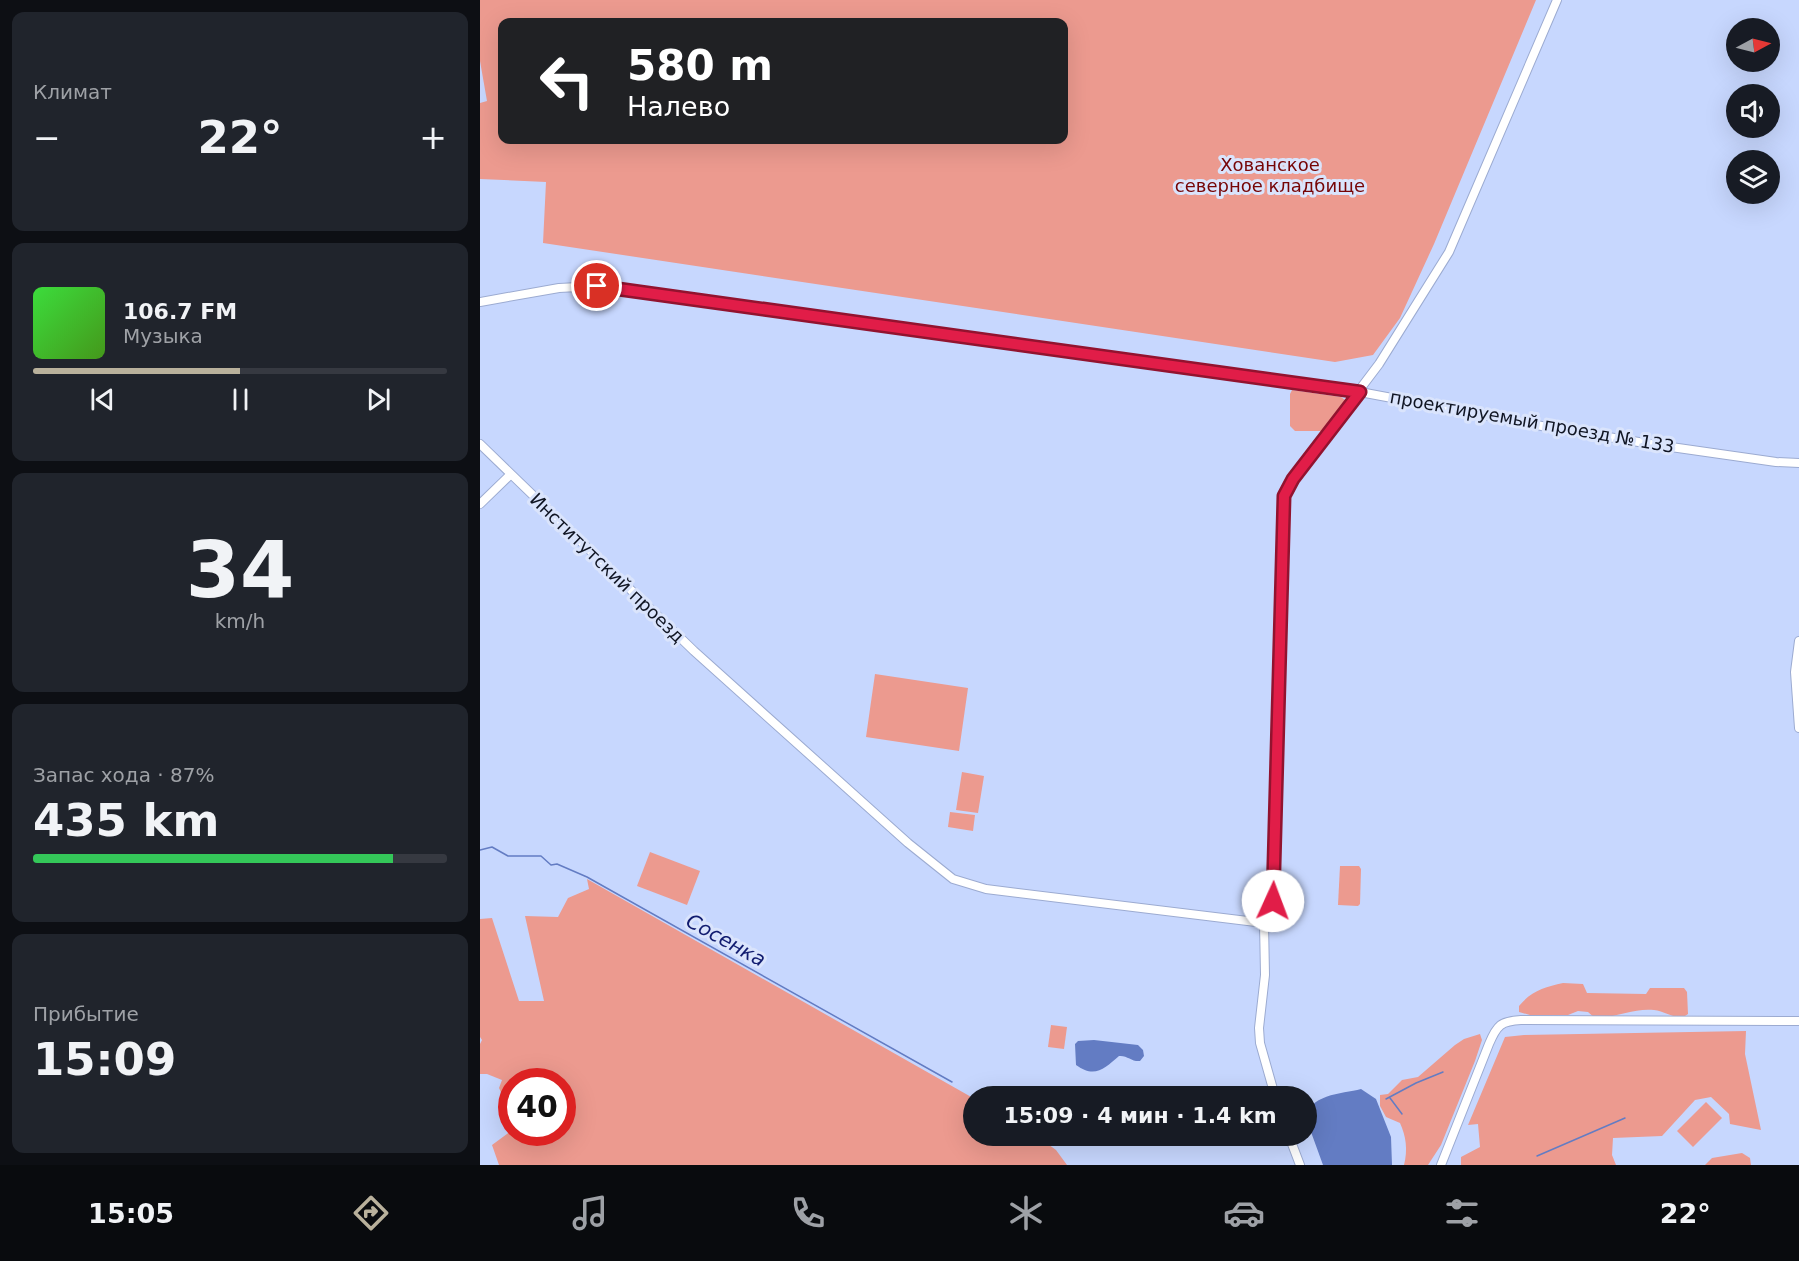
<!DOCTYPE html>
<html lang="ru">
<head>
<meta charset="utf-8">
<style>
	body { margin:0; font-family:"DejaVu Sans",sans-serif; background:#20242c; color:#f1f3f6; height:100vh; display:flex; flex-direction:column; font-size:22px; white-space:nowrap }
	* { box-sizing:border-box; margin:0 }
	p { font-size:20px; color:#9ea1a6 }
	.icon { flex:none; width:33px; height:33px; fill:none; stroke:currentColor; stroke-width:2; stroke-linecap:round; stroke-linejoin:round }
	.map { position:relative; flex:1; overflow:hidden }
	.drawer { display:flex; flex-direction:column; gap:12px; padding:12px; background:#0d0f14; width:480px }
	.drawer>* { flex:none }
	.guide { position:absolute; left:18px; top:18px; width:570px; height:126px; border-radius:12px; box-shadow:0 6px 24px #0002; background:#202124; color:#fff; overflow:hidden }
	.needle { width:39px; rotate:83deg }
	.buttons { position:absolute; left:1246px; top:18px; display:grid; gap:12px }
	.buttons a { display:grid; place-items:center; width:54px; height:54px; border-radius:50%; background:#171b24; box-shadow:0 6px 24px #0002; font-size:30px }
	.speed { position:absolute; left:18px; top:1068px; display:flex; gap:12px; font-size:30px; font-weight:700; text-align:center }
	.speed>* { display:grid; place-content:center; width:78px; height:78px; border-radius:50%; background:#171b24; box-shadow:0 6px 24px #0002; line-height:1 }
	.speed .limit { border:9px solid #d22; background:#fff; color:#111 }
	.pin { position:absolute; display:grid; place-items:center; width:51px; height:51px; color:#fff; margin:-26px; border:3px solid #fff; border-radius:50%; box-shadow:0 2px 6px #0007 }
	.me { position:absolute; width:66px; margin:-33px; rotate:2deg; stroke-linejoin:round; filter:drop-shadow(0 0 4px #0008) }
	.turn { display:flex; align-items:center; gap:21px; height:126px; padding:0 30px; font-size:27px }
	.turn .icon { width:78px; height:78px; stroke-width:2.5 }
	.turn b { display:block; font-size:42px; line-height:51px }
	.big { font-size:45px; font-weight:700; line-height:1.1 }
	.drawer .widget { flex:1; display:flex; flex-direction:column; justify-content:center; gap:9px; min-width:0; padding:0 21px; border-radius:12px; background:#20242c }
	.drawer .dial { align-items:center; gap:0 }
	.dial b { font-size:78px; line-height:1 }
	.song { display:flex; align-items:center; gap:18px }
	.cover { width:72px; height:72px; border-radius:9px; background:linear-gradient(135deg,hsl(120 70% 55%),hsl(100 70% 35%)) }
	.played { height:6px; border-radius:3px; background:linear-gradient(90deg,#b9b19c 50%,#363941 50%) }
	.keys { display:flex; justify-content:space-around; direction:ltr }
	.heat { display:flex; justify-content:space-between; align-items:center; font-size:33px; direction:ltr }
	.charge { height:9px; border-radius:4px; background:linear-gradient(90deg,#34c759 87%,#363941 0) }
	.trip { position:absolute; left:483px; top:1086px; width:354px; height:60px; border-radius:30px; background:#171b24; box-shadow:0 6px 24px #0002; font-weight:700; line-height:60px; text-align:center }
	.dock { display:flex; height:96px; justify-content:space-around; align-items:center; background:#090b0e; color:#9ea1a6 }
	.dock .icon { width:42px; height:42px }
	.dock .current { color:#b9b19c }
	.dock b { font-size:27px; color:#f1f3f6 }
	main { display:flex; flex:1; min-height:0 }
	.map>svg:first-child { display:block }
</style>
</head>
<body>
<main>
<section class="drawer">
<div class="widget"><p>Климат</p>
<div class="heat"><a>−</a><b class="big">22°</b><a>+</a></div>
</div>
<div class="widget">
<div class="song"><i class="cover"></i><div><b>106.7 FM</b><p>Музыка</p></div></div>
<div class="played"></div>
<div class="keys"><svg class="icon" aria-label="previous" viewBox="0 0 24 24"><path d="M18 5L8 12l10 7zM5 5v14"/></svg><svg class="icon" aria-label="pause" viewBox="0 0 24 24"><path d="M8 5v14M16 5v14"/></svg><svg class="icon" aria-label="next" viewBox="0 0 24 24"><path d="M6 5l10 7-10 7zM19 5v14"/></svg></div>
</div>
<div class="widget dial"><b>34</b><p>km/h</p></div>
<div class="widget"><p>Запас хода · 87%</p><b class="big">435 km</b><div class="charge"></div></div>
<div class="widget"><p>Прибытие</p><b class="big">15:09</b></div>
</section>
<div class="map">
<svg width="1319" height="1165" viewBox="0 0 1319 1165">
	<rect width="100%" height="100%" fill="#c7d7fe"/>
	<g fill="#ec9a8f" fill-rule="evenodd">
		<path d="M0,0H1056L954,244L920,318L893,355L855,362L63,243L66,182L0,179V103L7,101L0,61ZM22,22H584V140H22Z"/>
		<path d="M812,390L861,397L865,400V404L844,431H815L810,426V394Z"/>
		<path d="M395,674L488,688L479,751L386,737Z"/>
		<path d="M482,772L504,776L498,813L476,810Z"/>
		<path d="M470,812L495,815L493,831L468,827Z"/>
		<path d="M170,852L220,871L207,905L157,886Z"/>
		<path d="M860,866H879L881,869L880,904L878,906L858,905Z"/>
		<path d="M107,879L493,1098L494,1136H557L576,1150L587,1165H19L12,1145L31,1131L32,1132H82V1082H32L31,1113L19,1088L22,1080L7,1074H0V1044L2,1040L0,1037V919L12,918L39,1001H64L45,916L78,917L88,898L109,889Z"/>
		<path d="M1083,983L1103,984L1107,993L1166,994L1170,988H1204L1207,992L1208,1014L1202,1018C1192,1017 1183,1011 1174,1010C1154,1008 1136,1017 1116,1019L1108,1012L1098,1011L1088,1015H1050L1039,1012V1006C1051,991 1065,987 1083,983Z"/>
		<path d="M571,1025L587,1027L584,1049L568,1047Z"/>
		<path d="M1266,1031L1265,1054L1281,1130L1250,1124L1249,1114L1231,1097L1215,1100L1182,1136L1133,1138L1132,1155L1136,1165H981V1157L1000,1147L998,1124L988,1125L1025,1037L1044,1035Z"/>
		<path d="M1000,1034L1002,1040L995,1061L961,1145L948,1165H924C928,1150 926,1136 920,1123L906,1117L900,1106V1095L908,1094L922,1080L938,1077L975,1045L984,1039Z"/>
		<path d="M1226,1102L1242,1118L1213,1147L1197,1131Z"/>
		<path d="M1262,1153L1270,1158L1271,1165H1225L1232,1158Z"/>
	</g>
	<g fill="#637cc3">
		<path d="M614,1040L658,1045L663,1050L664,1056L660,1061C652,1062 647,1055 639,1056C625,1068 615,1079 596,1065L595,1044L598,1041Z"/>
		<path d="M881,1089L896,1099L911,1137L912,1165H843L827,1121C826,1094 862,1094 881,1089Z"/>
	</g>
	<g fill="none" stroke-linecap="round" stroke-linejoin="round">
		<g stroke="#637cc3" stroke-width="1.5">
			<path d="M0,850L12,847L28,856H61L71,865L77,864L107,877L472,1082"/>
			<path d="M910,1098L922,1114"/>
			<path d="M906,1099L936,1083L963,1072"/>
			<path d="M1057,1156L1145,1118"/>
		</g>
		<defs>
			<g id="minor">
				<path d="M0,302L79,288L117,286L806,381L880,392L1067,427L1177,445L1296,462L1319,463"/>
				<path d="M0,444L214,651L428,843L473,879L506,889L784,923"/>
				<path d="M0,504L30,475"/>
				<path d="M1319,641L1315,672L1319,728"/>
				<path d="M784,923L789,919L793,901L804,496L812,479L899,364L969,252L1077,0"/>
				<path d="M784,923L785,975L779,1028L780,1043L795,1096"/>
				<path d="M809,1136L820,1165"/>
				<path d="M961,1165L1009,1044C1017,1025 1021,1021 1041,1020L1319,1021"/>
			</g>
		</defs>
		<use href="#minor" stroke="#9cabd1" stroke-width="10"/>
		<use href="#minor" stroke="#fff" stroke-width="8"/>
	</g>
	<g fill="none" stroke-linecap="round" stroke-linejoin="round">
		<defs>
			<path id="route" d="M117,286L880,392L813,479L804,496L793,901"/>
		</defs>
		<use href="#route" stroke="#92132f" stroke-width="15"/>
		<use href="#route" stroke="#e11d48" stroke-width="10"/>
	</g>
	<g text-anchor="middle" stroke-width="6" stroke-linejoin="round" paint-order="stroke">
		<g font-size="18" fill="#760506" stroke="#dae4fc">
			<text x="790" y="171">Хованское<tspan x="790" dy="21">северное кладбище</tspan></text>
		</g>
		<g font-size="18" fill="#101523" stroke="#dae4fc">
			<text transform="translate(1052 422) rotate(10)" y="6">проектируемый проезд № 133</text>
			<text transform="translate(127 568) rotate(44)" y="6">Институтский проезд</text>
		</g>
		<g font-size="20" font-style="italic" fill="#111c70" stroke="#dae4fc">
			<text transform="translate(246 940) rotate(29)" y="7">Сосенка</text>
		</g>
	</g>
</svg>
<div class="buttons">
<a><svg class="needle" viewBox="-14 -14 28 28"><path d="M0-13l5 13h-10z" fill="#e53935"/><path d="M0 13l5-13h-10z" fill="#9ea1a6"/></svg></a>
<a><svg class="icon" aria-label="sound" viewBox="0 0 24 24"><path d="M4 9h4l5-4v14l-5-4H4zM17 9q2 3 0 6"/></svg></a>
<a><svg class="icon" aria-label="layers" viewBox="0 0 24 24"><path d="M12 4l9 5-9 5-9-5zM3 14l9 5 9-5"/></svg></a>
</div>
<div class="speed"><div class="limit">40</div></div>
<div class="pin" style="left:117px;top:286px;background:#d93025"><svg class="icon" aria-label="arrive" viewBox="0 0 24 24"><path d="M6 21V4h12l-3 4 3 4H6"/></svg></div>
<svg class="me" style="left:793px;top:901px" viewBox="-20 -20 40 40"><circle r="19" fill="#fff"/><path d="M0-13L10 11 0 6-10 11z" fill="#e11d48"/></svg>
<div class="trip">15:09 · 4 мин · 1.4 km</div>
<div class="guide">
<div class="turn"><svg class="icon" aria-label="left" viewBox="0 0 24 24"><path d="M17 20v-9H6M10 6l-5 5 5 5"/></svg><div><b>580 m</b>Налево</div></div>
</div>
</div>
</main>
<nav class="dock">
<b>15:05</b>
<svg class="icon current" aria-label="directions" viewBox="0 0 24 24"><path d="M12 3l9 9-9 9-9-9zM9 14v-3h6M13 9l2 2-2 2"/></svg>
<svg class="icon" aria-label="music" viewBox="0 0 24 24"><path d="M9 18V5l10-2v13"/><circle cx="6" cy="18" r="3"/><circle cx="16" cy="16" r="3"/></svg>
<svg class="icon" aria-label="phone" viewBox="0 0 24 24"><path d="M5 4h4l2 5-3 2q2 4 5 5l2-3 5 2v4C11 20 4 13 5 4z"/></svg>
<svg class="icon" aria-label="climate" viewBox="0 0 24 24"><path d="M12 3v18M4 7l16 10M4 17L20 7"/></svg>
<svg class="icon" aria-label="car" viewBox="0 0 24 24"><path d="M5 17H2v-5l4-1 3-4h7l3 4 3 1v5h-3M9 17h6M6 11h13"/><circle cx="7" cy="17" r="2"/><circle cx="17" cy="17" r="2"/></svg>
<svg class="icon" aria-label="filters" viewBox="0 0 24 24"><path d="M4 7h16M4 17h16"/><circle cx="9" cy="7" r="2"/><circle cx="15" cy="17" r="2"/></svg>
<b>22°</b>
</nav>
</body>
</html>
